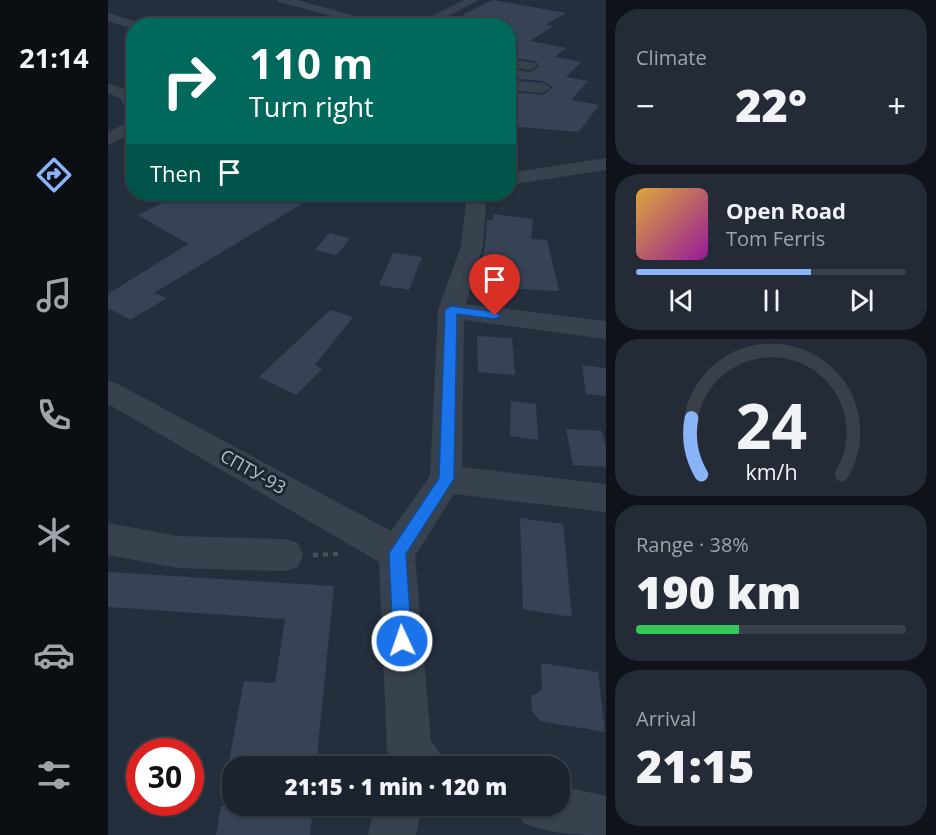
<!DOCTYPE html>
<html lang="en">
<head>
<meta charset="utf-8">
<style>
	body { margin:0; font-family:"Open Sans",sans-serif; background:#242b36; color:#f1f3f6; height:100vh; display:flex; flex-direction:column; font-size:22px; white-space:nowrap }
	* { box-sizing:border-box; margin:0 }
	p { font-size:20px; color:#a0a4aa }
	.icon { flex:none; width:33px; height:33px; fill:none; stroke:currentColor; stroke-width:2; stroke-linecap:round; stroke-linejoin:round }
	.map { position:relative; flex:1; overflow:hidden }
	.drawer { display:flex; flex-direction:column; gap:9px; padding:9px; background:#0f1319; width:330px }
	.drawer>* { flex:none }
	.top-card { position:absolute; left:18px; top:18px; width:390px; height:183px; border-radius:24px; box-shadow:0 2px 4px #0004,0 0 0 2px #39404a; background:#00695c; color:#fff; overflow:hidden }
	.speed { position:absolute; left:18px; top:738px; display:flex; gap:12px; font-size:30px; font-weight:700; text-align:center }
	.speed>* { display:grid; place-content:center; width:78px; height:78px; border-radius:50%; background:#1b232e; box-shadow:0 2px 4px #0004,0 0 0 2px #39404a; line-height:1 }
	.speed .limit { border:9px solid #d22; background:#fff; color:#111 }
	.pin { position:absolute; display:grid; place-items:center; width:51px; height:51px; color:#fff; margin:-62px -26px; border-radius:50% 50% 50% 0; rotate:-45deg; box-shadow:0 0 6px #0007 }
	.pin .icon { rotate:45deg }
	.me { position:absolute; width:66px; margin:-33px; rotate:357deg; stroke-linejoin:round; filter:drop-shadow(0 0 4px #0008) }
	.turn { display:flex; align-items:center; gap:21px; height:126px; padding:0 24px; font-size:27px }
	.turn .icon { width:78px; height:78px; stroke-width:2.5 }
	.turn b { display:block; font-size:42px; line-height:51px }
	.then { display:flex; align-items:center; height:57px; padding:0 24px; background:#0003; gap:12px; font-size:22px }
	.big { font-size:45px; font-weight:800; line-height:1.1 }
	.drawer .card { flex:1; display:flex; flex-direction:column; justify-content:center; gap:9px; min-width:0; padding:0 21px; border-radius:24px; background:#242b36 }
	.drawer .dial { align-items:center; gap:0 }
	.dial svg { height:156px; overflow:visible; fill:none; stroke:#39404a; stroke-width:7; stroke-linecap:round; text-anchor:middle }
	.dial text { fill:#f1f3f6; stroke:none }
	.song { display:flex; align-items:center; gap:18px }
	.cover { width:72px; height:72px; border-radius:9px; background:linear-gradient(135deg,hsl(40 70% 55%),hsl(300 70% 35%)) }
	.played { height:6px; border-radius:3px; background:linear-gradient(90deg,#8ab4f8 65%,#39404a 65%) }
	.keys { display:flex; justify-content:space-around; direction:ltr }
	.heat { display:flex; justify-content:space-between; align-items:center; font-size:33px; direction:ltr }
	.charge { height:9px; border-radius:4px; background:linear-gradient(90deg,#34c759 38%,#39404a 0) }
	.trip { position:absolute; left:114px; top:756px; width:348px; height:60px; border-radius:24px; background:#1b232e; box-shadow:0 2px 4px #0004,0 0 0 2px #39404a; font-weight:800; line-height:60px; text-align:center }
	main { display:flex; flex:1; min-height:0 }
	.tabs { display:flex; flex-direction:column; width:108px; justify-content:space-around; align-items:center; background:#0b0e12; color:#a0a4aa }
	.tabs .icon { width:42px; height:42px }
	.tabs .active { color:#8ab4f8 }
	.tabs b { font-size:27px; color:#f1f3f6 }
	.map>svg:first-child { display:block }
</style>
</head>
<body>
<main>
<nav class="tabs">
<b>21:14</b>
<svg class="icon active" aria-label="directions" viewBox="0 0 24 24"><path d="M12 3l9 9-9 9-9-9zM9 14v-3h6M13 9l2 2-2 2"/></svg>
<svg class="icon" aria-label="music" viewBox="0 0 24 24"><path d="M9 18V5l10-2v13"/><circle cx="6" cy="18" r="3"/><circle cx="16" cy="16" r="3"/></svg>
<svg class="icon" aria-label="phone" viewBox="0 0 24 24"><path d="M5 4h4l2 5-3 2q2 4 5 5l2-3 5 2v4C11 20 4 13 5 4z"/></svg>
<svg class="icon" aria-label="climate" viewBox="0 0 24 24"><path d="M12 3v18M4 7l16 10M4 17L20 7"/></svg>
<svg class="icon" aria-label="car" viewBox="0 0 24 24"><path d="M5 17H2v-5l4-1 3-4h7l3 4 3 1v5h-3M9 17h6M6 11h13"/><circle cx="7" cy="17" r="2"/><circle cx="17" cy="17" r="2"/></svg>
<svg class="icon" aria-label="filters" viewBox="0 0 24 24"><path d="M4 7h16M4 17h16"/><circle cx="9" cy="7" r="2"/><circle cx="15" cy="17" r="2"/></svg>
</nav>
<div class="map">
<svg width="498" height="835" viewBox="0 0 498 835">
	<rect width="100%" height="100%" fill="#242f3e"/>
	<g fill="#364354">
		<path d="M385,0L458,13L437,25L445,26L422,41L458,48L447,57L473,62L458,77L480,81L463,100L491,105L471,132L400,126V92L435,95L445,87L435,81L400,78V69L422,72L431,67L427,61L400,57V24L354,15Z"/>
		<path d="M72,194H210L46,293L59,298L22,320L0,308V294L80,244L30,215Z"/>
		<path d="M386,214L425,219L423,239L439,240L451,291L393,288V295L369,292L371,269L377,246L379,220H384Z"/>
		<path d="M221,233L242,238L229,255L207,250Z"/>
		<path d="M285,253L314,257L301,290L271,285Z"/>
		<path d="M222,310L245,317L207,365L214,369L188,395L151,377Z"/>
		<path d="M369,336L404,338L407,375L370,372Z"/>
		<path d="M474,365L498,368V396L478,394Z"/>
		<path d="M403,401L428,404L430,440L402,436Z"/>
		<path d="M458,429L494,431L498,448V467L465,465Z"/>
		<path d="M412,518L455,524L464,617L415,609Z"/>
		<path d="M0,572L226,586L208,766H120L136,681L167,683L177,619L0,607Z"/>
		<path d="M433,663L490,672L497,732L432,721L424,711L423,696L434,690Z"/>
		<path d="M113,806H205L202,835H108Z"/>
	</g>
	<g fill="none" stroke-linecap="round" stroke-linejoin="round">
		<path stroke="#3f5557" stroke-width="4.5" stroke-dasharray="5 5" stroke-linecap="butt" d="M205,555L230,554"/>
		<g fill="#38414e" fill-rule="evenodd">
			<path d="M169,0H189L284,26H261L171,2Z"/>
			<path d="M356,0H371L321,26H304Z"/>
			<path d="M0,13L32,23L34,26H26V29L0,21Z"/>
			<path d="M400,59L427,63L429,66L422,70L400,67Z"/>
			<path d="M400,80L435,83L443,88L435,93L400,90Z"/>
			<path d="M0,83L24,92L26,114L20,112L12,98L0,93Z"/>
			<path d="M26,118V132L0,145V133Z"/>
			<path d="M498,158V170L400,185V173Z"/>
			<path d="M365,194H385L378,203L375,246L358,304L498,321V339L356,320L354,467L498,484V512L346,494L307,556L323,741L330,750L337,766H286L279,750L271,562L0,404V381L10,384L283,531L322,476L330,310L353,246L358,202Z"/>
			<path d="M0,523L69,536L177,539L190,543L195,555L190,567L177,571L69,568L0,555Z"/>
			<path d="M452,786L498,796V835C468,835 443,834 415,823L409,806H452Z"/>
			<path d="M267,806H314L308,835H260Z"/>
		</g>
	</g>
	<path fill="#1a73e8" stroke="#114b97" stroke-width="1.5" d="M343,306L387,312L393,316L387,319L349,314L346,479L298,554L304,641L301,647L294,650L288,647L285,641L281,553L331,478L337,310Z"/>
	<g text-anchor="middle" stroke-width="6" stroke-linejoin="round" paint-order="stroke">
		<g font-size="18" fill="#b4bcc9" stroke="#1d2633">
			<text transform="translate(145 472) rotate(29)" y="6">СПТУ-93</text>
		</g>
	</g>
</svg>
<div class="speed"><div class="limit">30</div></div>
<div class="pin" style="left:387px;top:316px;background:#d93025"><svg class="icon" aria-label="arrive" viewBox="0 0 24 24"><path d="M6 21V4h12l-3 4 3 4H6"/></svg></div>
<svg class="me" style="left:294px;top:641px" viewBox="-20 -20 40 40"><circle r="17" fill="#1a73e8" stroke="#fff" stroke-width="3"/><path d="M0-11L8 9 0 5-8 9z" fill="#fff"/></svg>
<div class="trip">21:15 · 1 min · 120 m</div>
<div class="top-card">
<div class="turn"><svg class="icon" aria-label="right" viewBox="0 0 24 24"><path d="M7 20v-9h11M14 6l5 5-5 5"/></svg><div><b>110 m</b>Turn right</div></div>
<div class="then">Then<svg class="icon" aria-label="arrive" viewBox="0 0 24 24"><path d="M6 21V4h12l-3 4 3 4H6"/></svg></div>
</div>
</div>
<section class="drawer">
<div class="card"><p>Climate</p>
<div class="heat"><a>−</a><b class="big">22°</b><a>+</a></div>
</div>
<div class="card">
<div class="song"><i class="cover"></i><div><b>Open Road</b><p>Tom Ferris</p></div></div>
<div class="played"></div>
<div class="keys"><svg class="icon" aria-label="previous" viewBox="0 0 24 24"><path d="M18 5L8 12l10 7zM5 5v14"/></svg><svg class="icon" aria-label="pause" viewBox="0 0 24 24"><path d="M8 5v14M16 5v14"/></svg><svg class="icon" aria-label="next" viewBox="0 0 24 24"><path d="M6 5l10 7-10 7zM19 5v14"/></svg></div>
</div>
<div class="card dial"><svg viewBox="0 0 100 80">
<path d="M14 69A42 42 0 1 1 86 69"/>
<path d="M14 69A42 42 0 0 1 9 40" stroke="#8ab4f8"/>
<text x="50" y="56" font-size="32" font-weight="700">24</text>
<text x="50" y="72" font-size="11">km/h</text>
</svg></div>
<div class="card"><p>Range · 38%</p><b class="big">190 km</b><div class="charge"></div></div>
<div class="card"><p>Arrival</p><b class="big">21:15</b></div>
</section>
</main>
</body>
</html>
